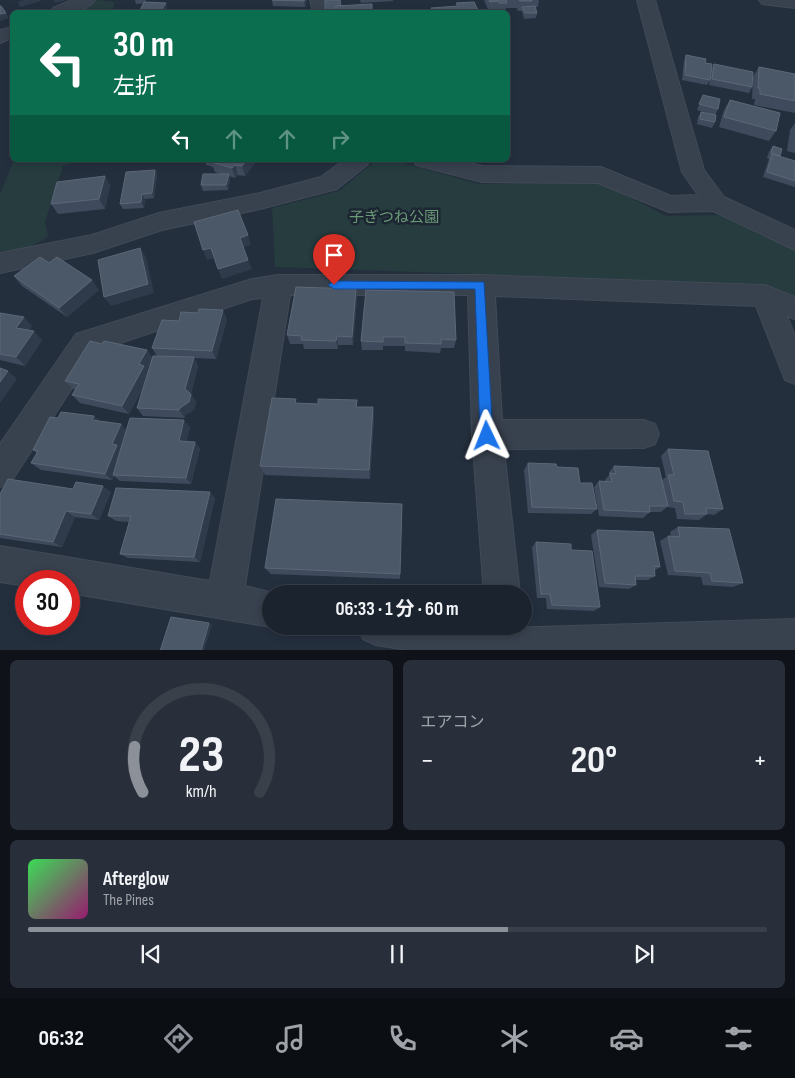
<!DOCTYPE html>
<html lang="ja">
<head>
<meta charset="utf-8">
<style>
	body { margin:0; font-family:"Sofia Sans Condensed","Noto Sans JP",sans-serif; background:#282f3a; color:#f1f3f6; height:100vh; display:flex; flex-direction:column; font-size:19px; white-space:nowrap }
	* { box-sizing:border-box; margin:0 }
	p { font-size:16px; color:#a0a4aa }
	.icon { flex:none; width:28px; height:28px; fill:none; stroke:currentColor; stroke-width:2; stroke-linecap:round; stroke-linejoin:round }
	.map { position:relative; height:650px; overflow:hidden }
	.details { display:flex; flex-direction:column; gap:10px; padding:10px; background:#0f1319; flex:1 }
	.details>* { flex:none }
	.hud { position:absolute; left:10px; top:10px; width:500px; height:152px; border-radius:8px; box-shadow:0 2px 8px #0003,0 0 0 1px #39404a; background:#0b6e4f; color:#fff; overflow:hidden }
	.speed { position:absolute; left:15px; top:570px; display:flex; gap:10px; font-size:25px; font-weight:700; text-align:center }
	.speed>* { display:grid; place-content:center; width:65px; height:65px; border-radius:50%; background:#1b232e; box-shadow:0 2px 8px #0003,0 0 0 1px #39404a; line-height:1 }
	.speed .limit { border:8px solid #d22; background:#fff; color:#111 }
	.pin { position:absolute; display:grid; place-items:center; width:42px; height:42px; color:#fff; margin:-51px -21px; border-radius:50% 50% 50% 0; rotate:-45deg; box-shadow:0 0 5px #0007 }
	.pin .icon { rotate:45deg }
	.me { position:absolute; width:55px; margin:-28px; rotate:358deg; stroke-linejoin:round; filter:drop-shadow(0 0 4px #0008) }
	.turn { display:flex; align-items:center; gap:18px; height:105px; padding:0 20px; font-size:22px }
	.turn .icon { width:65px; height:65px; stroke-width:2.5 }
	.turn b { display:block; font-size:35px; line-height:42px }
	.lanes { display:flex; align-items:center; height:48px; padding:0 20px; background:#0003; justify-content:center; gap:25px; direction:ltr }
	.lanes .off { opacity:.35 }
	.big { font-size:38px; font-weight:700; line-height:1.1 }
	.details .tile { flex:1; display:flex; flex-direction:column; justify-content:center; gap:8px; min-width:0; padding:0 18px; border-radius:8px; background:#282f3a }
	.details .dial { align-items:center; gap:0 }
	.dial svg { height:130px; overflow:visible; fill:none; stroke:#39404a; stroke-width:7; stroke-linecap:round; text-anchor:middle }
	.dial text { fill:#f1f3f6; stroke:none }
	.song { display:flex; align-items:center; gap:15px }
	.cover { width:60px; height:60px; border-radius:8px; background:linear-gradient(135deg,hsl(130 70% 55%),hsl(320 70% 35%)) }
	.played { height:5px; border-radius:2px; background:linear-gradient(90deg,#8c9099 65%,#39404a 65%) }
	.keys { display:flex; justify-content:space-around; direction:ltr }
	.heat { display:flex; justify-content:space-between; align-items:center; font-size:28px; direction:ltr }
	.details .tiles { flex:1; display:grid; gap:10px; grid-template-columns:1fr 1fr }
	.tile:last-child { grid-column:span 2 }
	.trip { position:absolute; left:262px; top:585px; width:270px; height:50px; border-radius:25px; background:#1b232e; box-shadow:0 2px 8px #0003,0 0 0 1px #39404a; font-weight:700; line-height:50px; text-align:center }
	.tabs { display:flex; height:80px; justify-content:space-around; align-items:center; background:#0b0e12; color:#a0a4aa }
	.tabs .icon { width:35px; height:35px }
	.tabs .selected { color:#8c9099 }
	.tabs b { font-size:22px; color:#f1f3f6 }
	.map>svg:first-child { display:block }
</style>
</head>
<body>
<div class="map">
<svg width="795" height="651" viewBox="0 0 795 651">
	<rect width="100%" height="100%" fill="#242f3e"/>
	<g fill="#263c3f">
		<path d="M97,0L115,2L112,12H69Z"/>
		<path d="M14,160H128L75,162L63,166L45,222L48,236C34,248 18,250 0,251V194Z"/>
		<path d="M383,160H392L479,184L587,181L613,188L666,216L721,215L795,251V296L762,284L275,267L272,208L339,191L375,161Z"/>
	</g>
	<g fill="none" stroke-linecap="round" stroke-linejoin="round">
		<defs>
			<g id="minor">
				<path d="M72,0H95C86,13 64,14 50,12L53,8Z"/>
				<path d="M310,0H328L330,12H313Z"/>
				<path d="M637,0H655L704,170L724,197L795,230V250L713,211L669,212L598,183L482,182L416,165L413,160H456L482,166L601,167L671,196L698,195L682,172Z"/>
				<path d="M759,0H795V8L762,4Z"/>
				<path d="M12,27V38L0,43V30Z"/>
				<path d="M344,160H370L367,165L337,189L260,209L162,230L93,253L0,273V253L92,235L159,213L260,193L321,177Z"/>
				<path d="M278,275H481L765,285L795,297V319L787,316L795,336V384L785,380L756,306L495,296L502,420H644L655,424L659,434L655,444L644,448L504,449L520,594H484L472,435L468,295H290L245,586L278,594H271V626H273L271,627L69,593V581H26V586L0,582V546L210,581L263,298L252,299L96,351L11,482L0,487V444L76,334L252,279Z"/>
				<path d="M795,619V651H413L376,645L363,639L358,626H496L508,628Z"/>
			</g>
		</defs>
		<use href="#minor" stroke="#414a57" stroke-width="2"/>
		<use href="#minor" fill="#38414e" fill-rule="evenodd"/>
	</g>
	<g fill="#3f4b5c" fill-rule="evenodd">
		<path d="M135,0H146L145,2L167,8L144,3L136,4Z"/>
		<path d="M272,0H307L305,7L273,6Z"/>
		<path d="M325,0L341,6L372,12H326Z"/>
		<path d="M360,0H393V1L361,3Z"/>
		<path d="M484,0H539L538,7H535L537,13L536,18L524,19L522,11H518L517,8H506L505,12H489Z"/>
		<path d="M686,55L705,63L711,70L714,64L752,87L749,93L709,85L710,80L707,85L682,80L684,60Z"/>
		<path d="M759,67L795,74V113L754,105L755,99H752L753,77Z"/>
		<path d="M703,95L718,109L715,115L697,110Z"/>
		<path d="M730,100L776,131L769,141L719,127L724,110Z"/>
		<path d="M701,112L715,122L712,128L697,124L698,117Z"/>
		<path d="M795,123V153L787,151L790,130Z"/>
		<path d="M773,146L780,156L779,157L795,161V187L763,177L769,159L767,158L769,152Z"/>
		<path d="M205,160H257L245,176L238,175L235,178L229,176L230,179L228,190L203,191L201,185L220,174L215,172L213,167L206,165Z"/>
		<path d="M155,170L157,175L154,198L145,199L144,208L123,209L120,204Z"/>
		<path d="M105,176L110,186L105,209L58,214L51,204Z"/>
		<path d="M49,263L99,290L67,317L22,286L14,276Z"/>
		<path d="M356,289L357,299L353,345H338V349H304L303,344H290L287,335Z"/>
		<path d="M366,290L456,340L454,348H441L440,353L405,351V346H383V350H362L361,341Z"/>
		<path d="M0,313L32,326L29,330L42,340L25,366L0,360Z"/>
		<path d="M227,319L216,359L194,358L198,366L191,394L196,402L194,410L185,415V418L143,416L137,408L144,386L129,414L80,403L72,395L75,390L73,389L65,381L102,344L147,350L152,358L157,356L152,348L179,321ZM152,361L148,371L147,369Z"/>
		<path d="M357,400V407L374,417L370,479L265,475L260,466L297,403L318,404Z"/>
		<path d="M94,416L99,421L121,424L126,431L190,427L186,442H195L200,449L191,484L120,481L114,476L112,480L41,470L31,463L37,453L33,450L58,418Z"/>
		<path d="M668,449L723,509L714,515L707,514L699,520L677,519L675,508L667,507L661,512H650L643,518L599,516L594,487L599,481H605V480L609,475V472L614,466L662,480L666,477L661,456Z"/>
		<path d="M528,463L557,467L580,483L597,509L591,514L528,513L524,470Z"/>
		<path d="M73,489L111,492L99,520L75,517L62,547L0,538V494Z"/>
		<path d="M215,498L200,562L128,558L120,554L129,522L116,521L108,516Z"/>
		<path d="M402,504L400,579L271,574L265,568Z"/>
		<path d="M678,527L743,583L733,587L703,585L701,577L668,575L660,541L668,536L671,537L670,532Z"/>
		<path d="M597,530L660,567L654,571L655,576L648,580H636V585L629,589L599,587L591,535Z"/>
		<path d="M536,542L571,550L600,607L594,611L547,609L546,598H537L532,547Z"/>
	</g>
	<g fill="#2f3b4b">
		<path d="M23,0H40L41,1L20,7L18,2Z"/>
		<path d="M54,0H67L55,3Z"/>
		<path d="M305,0H307L305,7L304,1Z"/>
		<path d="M166,3L167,8L165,12H160Z"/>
		<path d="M6,13L9,18L0,21V14Z"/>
		<path d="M247,160H257L245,176L242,166Z"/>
		<path d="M235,165L238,175L235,178L232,168Z"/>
		<path d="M155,170L157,175L154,198L152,193Z"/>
		<path d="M229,174L230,179L228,190L226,185Z"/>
		<path d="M105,176L110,186L105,209L99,199Z"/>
		<path d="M142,194L145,199L144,208L141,202Z"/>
		<path d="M248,235L251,245L243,247L240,238Z"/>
		<path d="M140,248L146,257L154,293L111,306L104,297Z"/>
		<path d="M211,248L215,258L207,260L203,250Z"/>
		<path d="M248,260L252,269L222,279L218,269Z"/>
		<path d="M92,280L99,290L67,317L59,308Z"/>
		<path d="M356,289L357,299L353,345L352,337Z"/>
		<path d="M223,310L227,319L216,359L212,351Z"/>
		<path d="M24,317L32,326L25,337L16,328Z"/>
		<path d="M34,331L42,340L25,366L16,357Z"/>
		<path d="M337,336L338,345V349L336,341Z"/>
		<path d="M147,350L153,358L147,369L150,374L129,414L122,406L139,364Z"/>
		<path d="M194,357L198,366L190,397L185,389Z"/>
		<path d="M8,371L17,379L0,403V382Z"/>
		<path d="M191,394L196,402L194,410L185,415V418L179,410L180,408Z"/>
		<path d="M373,407L374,417L370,479L369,470Z"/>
		<path d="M94,416L102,424L92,420Z"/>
		<path d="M184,420L190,427L185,448L179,441Z"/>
		<path d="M121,424L128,432L120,449L124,452L113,475L114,476L112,480L105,474L112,444Z"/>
		<path d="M195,442L200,449L191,484L186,478Z"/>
		<path d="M103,486L111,492L99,520L91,514Z"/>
		<path d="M210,492L215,498L200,562L194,557Z"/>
		<path d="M66,511L75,517L62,547L53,542Z"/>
		<path d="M209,623L212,625L204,651H201Z"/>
	</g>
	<g fill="#4b5868" stroke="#5c6777">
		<path d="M272,0H305L304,1Z"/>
		<path d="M325,0H340L341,6H336V10L325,11Z"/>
		<path d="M489,0H506L507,3H499L498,1L490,2Z"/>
		<path d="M519,0H532V1H520Z"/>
		<path d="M144,2L166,3L160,12H139Z"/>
		<path d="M474,2L479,12H433L431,8L458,6L456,3Z"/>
		<path d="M372,4V12H336V6Z"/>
		<path d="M0,6H1L6,13L0,14Z"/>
		<path d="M535,6L537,13H525L522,7Z"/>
		<path d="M219,10L241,12H217Z"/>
		<path d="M686,55L706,59L705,63L712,64L710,80L685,75Z"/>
		<path d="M714,64L753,72L752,87L712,79Z"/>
		<path d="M759,67L795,74V101L760,94V89L758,88Z"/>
		<path d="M703,95L720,99L718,109L699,104Z"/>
		<path d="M730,100L780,113L776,131L724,117Z"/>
		<path d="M701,112L716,115L715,122L700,119Z"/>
		<path d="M773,146L782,149L780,156L771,153Z"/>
		<path d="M772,154L795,161V181L767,172Z"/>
		<path d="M213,160H247L242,166L235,165L232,168L211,162Z"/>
		<path d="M155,170L152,193L142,194L141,202L120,204L126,172Z"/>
		<path d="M203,174H229L226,185H201Z"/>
		<path d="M105,176L99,199L51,204L57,182Z"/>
		<path d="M238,210L248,235L240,238L248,260L218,269L211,248L203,250L194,222Z"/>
		<path d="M140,248L148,284L104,297L98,260Z"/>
		<path d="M40,257L49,263L57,257L92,280L59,308L14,276Z"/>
		<path d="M296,287L356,289L352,337L337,336L336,341L301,340L302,336L287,335Z"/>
		<path d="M366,290L454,292L456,340L441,339V344L405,343V337H383V342L361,341Z"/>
		<path d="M199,309L223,310L212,351L152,348L162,320L179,321L181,312L198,313Z"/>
		<path d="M0,313L24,317L16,328L34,331L16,357L0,354Z"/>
		<path d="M90,341L102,344L104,341L147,350L139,364L144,366L122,406L72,395L79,384L65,381Z"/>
		<path d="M153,356L194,357L185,389L191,394L189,402L180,408L179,410L137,408Z"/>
		<path d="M0,368L8,371L0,382Z"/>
		<path d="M272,398L296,399L295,403L318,404V399L357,400L356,407H373L369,470L260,466Z"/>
		<path d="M61,412L94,416L92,420L121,424L112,444L117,445L105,474L31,463L38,451L33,450L50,417L58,418Z"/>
		<path d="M130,418L184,420L179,441L195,442L186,478L113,475Z"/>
		<path d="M668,449L708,451L723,509L706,508L707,514H685L683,502L674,501L668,475H674Z"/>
		<path d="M528,463L556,464L557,467L578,468L580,483H592L597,509L532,507Z"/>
		<path d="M614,466L659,468L668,506H649L650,512L604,510L599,481L612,482L610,473L616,474Z"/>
		<path d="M8,479L73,489L76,482L103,486L91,514L66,511L53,542L0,534V494Z"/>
		<path d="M116,488L210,492L194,557L120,554L131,516H108Z"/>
		<path d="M276,499L402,504L400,574L265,568Z"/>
		<path d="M678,527L729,529L743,583L712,581L710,573L675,571L668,536L680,537Z"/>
		<path d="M597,530L653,532L660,567L654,566L655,576H635L636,585L605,583Z"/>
		<path d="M536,542L571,544V550L592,551L600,607L552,605L550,594H541Z"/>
		<path d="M171,617L209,623L201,651H160Z"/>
	</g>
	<path fill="#1a73e8" stroke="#114b97" d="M334,281L484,282L493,436L491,440L487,441L482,440L480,436L475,289H334L328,285Z"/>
	<g text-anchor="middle" stroke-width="5" stroke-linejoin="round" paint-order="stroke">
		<g font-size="15" fill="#6b9a76" stroke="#1d2633">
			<text x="394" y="222">子ぎつね公園</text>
		</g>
	</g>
</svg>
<div class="speed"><div class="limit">30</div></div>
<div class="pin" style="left:334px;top:285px;background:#d93025"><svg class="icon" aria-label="arrive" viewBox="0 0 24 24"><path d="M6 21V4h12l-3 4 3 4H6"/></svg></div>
<svg class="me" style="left:487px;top:436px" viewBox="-20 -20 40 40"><path d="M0-17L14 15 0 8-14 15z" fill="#1a73e8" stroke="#fff" stroke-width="4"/></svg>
<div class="trip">06:33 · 1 分 · 60 m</div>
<div class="hud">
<div class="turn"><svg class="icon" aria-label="left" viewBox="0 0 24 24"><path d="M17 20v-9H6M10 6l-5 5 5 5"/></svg><div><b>30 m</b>左折</div></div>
<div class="lanes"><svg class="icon" aria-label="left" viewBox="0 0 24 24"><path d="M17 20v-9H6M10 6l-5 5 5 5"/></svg><svg class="icon off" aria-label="ahead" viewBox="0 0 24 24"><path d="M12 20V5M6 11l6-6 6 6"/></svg><svg class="icon off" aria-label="ahead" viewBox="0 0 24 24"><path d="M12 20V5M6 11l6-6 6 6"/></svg><svg class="icon off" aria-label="right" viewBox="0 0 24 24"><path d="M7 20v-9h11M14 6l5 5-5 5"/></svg></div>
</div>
</div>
<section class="details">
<div class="tiles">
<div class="tile dial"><svg viewBox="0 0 100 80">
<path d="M14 69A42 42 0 1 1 86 69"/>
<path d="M14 69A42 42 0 0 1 9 41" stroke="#8c9099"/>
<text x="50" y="56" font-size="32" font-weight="700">23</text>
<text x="50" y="72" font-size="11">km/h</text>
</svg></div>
<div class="tile"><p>エアコン</p>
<div class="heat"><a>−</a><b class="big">20°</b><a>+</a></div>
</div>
<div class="tile">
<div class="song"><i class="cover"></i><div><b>Afterglow</b><p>The Pines</p></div></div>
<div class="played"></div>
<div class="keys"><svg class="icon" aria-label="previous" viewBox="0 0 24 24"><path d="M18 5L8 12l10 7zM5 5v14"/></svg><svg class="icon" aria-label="pause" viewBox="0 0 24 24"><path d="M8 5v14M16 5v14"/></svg><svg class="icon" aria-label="next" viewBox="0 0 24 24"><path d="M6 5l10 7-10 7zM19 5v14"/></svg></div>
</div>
</div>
</section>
<nav class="tabs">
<b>06:32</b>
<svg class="icon selected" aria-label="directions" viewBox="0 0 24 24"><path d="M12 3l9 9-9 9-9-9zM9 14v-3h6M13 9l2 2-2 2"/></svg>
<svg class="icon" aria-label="music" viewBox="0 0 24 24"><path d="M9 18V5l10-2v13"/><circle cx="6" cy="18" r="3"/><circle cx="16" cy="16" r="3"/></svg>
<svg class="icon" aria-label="phone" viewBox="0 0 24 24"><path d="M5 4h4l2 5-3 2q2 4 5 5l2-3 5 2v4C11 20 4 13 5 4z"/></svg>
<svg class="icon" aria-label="climate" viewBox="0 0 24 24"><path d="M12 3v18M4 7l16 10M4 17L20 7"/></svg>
<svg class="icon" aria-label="car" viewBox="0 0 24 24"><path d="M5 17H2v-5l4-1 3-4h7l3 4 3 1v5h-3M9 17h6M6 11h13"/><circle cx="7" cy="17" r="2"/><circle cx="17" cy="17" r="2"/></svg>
<svg class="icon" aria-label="filters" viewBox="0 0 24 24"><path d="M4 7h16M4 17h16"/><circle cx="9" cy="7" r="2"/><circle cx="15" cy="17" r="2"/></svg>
</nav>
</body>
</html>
